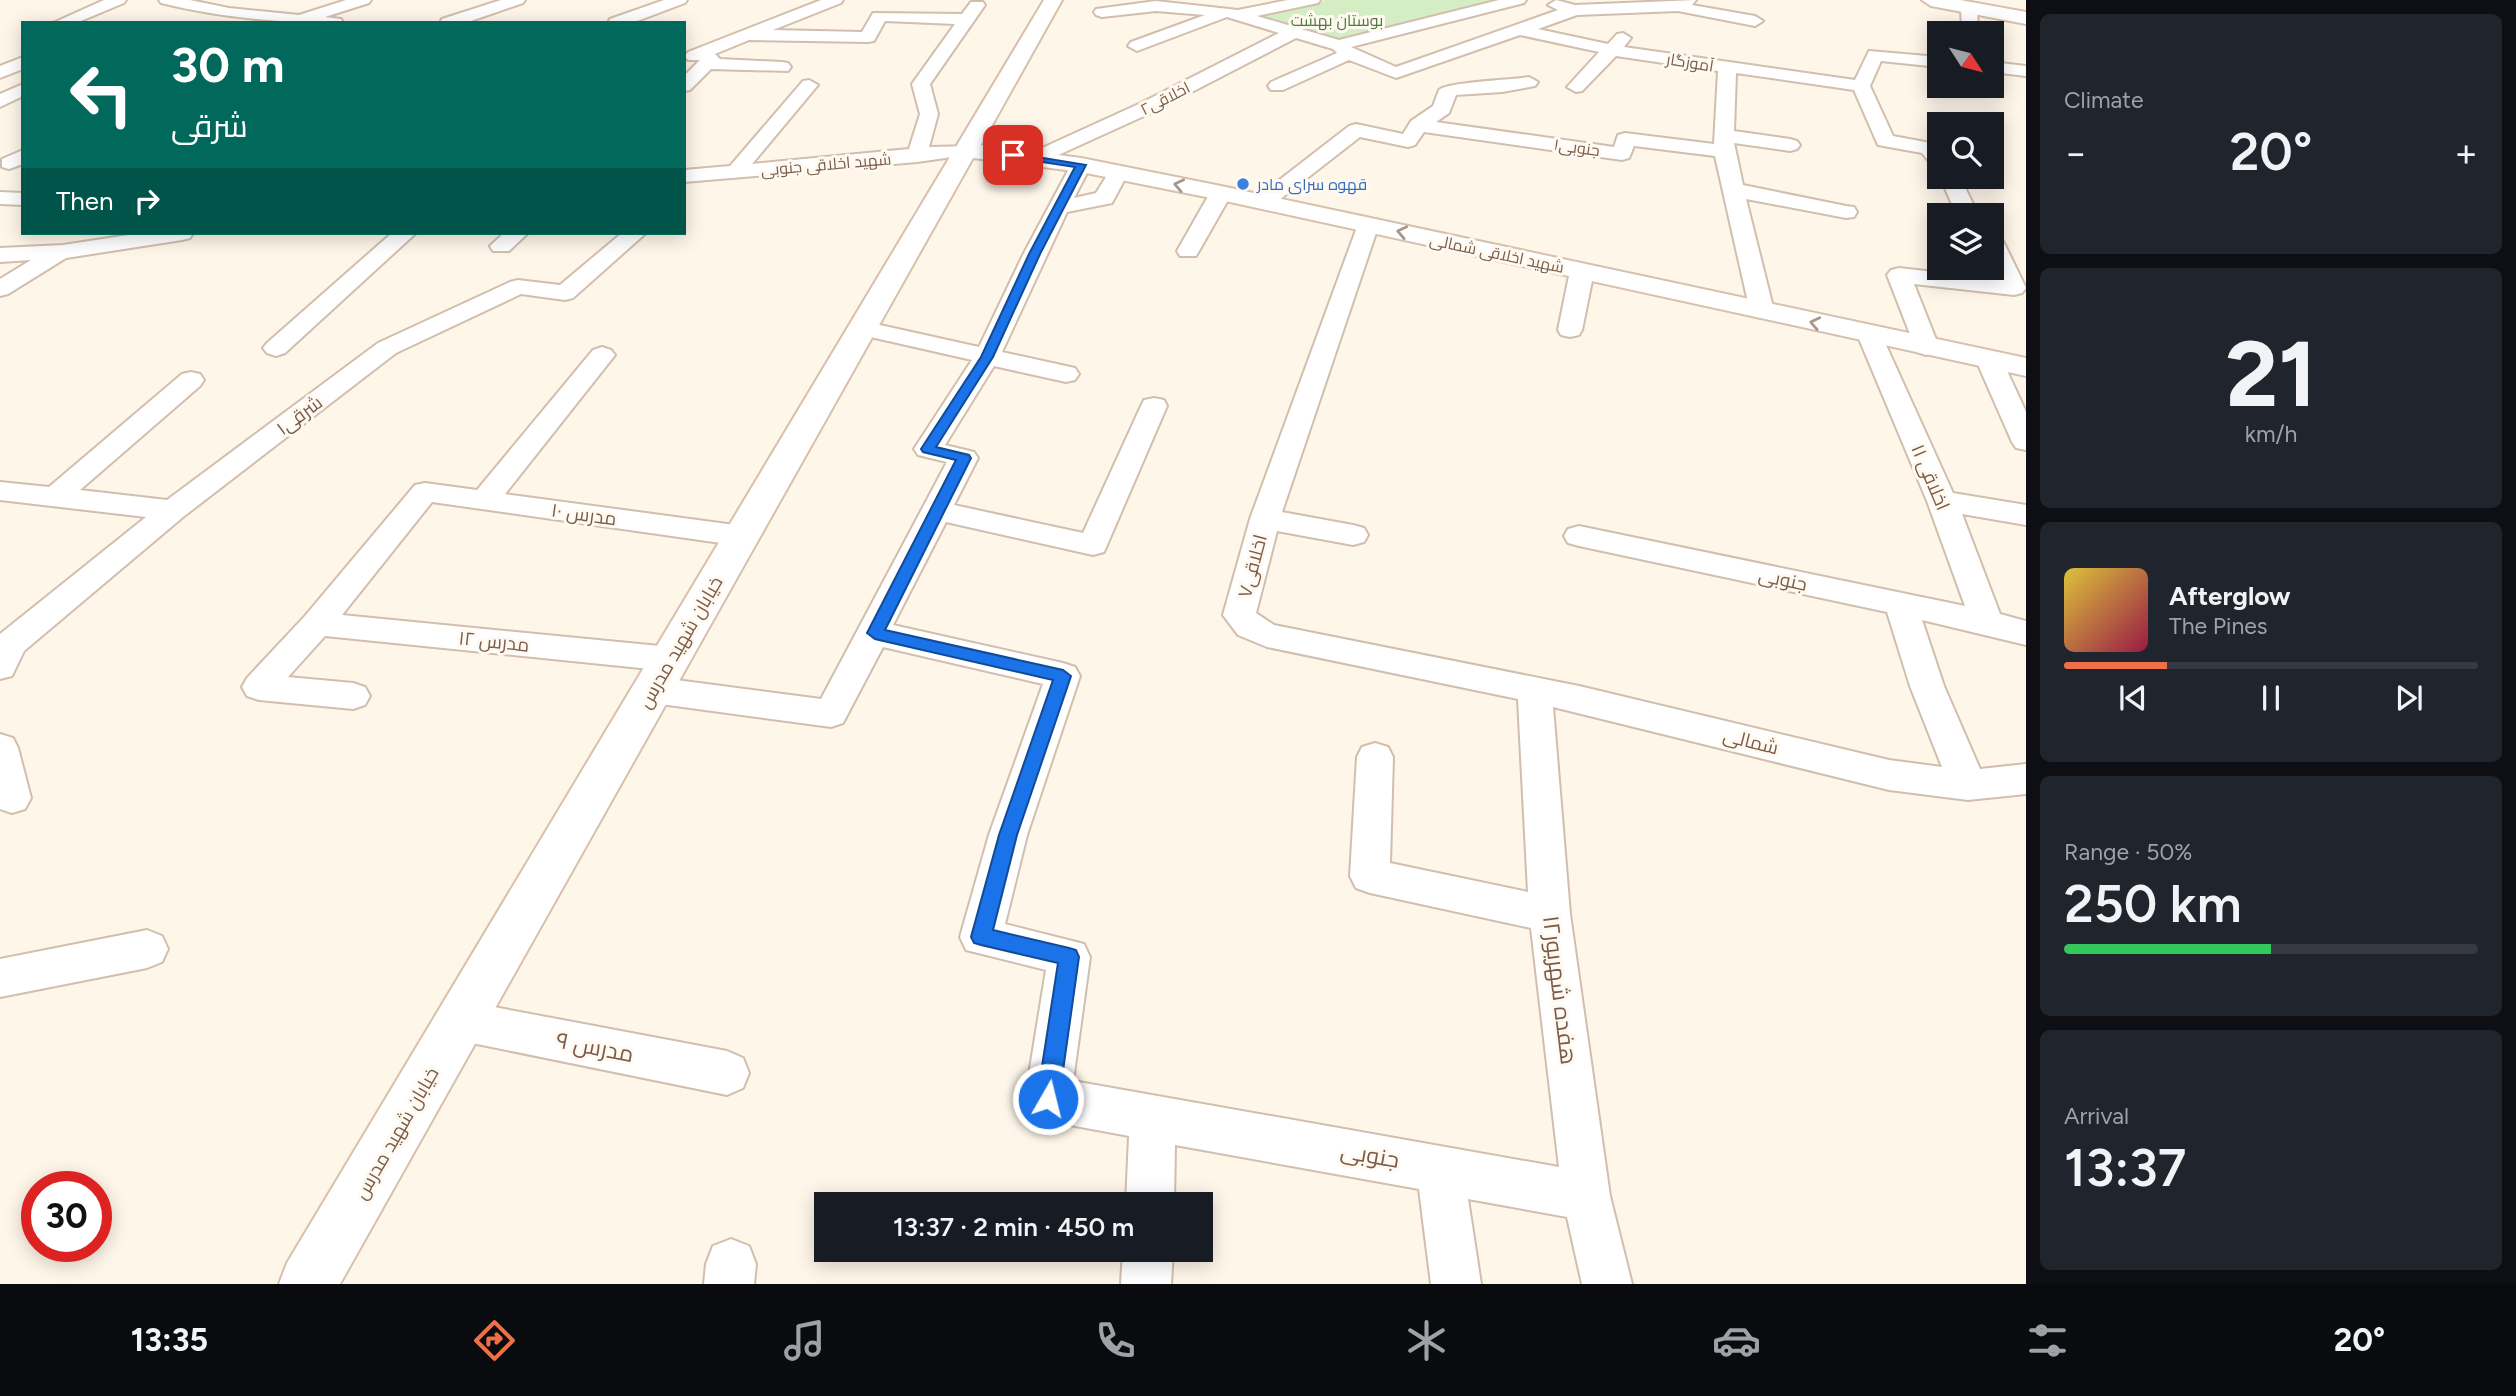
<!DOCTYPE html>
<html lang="en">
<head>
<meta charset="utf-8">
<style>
	body { margin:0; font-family:Figtree,Cairo,sans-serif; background:#20242c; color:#f1f3f6; height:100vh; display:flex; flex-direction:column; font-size:26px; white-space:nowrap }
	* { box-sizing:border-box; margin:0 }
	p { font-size:23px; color:#9ea1a6 }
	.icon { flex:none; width:38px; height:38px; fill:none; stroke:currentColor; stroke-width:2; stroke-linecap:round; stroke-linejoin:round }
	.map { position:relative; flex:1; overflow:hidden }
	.details { display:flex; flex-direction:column; gap:14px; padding:14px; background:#0d0f14; width:490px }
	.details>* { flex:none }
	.hud { position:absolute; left:21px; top:21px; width:665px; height:214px; border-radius:0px; box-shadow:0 4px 18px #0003; background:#00695c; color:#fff; overflow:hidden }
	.needle { width:46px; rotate:126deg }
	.controls { position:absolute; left:1927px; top:21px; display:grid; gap:14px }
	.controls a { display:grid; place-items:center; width:77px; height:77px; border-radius:0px; background:#171b24; box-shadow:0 4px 18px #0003; font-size:35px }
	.speed { position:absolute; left:21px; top:1171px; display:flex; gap:14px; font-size:35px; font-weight:700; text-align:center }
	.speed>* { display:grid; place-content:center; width:91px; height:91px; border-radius:50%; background:#171b24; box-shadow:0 4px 18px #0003; line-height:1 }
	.speed .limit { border:10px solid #d22; background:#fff; color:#111 }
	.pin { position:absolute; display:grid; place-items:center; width:60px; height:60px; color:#fff; margin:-30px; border-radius:14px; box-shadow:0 4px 10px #0006 }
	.me { position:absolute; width:77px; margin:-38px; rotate:8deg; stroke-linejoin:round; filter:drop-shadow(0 0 5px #0008) }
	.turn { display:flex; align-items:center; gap:24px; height:147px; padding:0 35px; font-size:32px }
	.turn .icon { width:91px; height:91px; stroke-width:2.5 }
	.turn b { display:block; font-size:49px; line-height:60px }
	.then { display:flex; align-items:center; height:66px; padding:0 35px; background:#0003; gap:14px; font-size:26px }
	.big { font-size:52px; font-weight:600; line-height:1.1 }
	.details .widget { flex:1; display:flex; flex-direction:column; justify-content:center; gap:10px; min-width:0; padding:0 24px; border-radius:10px; background:#20242c }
	.details .dial { align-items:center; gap:0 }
	.dial b { font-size:91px; line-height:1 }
	.song { display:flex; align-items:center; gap:21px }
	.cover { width:84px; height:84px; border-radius:10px; background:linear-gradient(135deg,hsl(50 70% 55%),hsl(340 70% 35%)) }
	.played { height:7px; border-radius:4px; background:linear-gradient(90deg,#ef6f47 25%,#363941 25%) }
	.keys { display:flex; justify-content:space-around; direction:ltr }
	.heat { display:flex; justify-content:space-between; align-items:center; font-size:38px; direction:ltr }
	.charge { height:10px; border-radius:5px; background:linear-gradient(90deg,#34c759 50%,#363941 0) }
	.trip { position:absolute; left:814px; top:1192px; width:399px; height:70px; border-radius:0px; background:#171b24; box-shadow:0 4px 18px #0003; font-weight:600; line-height:70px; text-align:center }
	.tabs { display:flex; height:112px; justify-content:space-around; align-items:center; background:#090b0e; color:#9ea1a6 }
	.tabs .icon { width:49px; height:49px }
	.tabs .selected { color:#ef6f47 }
	.tabs b { font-size:32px; color:#f1f3f6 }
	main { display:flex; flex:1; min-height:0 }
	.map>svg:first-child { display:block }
</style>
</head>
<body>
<main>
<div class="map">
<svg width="2026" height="1284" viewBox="0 0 2026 1284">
	<rect width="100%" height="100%" fill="#fef6e9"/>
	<path fill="#d5edc5" d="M1325,0H1501L1335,43L1262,18L1261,15L1316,4Z"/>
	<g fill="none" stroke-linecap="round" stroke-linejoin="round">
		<defs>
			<g id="minor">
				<path d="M104,0H126L124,3L76,23H53Z"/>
				<path d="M159,0H190L229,8L299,15L346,0H371L369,3L325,17L341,19L343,23C281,23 222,18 161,3Z"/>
				<path d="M501,0H525L523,3L465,23H440L442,19Z"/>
				<path d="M664,0H687L685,3L632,23H608L610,19Z"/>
				<path d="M821,0H843L841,3L773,30L862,32L873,13L962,14L971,2H983L985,5L930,84L938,114L929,147L974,146L977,150L974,154L917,162L684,182V170L730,166L803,81L809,80L818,85L752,164L909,149L920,114L912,84L955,24L885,21L874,41L868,42L749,40L715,54L720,59L782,62L788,63L791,67L788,71L711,69L690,90L684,91V76L700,60H688L685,56L688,52Z"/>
				<path d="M1288,0H1320L1318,3L1257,16L1339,40L1499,0H1526L1524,3L1351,47L1396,67L1558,10L1548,5L1556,0L1575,5L1696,0L1692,5L1755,16L1763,21L1755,26L1678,11L1577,15L1538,29L1608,44L1617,34L1623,33L1631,38L1624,47L1855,80L1869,51L1939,57V67L1881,61L1870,86L1893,136L1936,144L1939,148V167L1932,165L1922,153L1878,145L1854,90L1736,73L1734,131L1790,139L1797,141L1800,145L1797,149L1790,151L1734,143L1743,185L1846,206L1854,207L1857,212L1854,217L1846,218L1746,199L1774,311L1771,316L1762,318L1753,316L1750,311L1715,156L1634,146L1629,158L1622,160L1424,132L1415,145L1408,147L1360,137L1270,207H1254L1251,202L1349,126L1356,124L1403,134L1411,121L1433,106L1439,90C1446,82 1513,80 1529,77L1538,82L1535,86L1502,92L1456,95L1449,113L1436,122L1614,147L1618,135L1625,133L1714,144L1718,71L1616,56L1582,91L1576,92L1567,87L1599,52L1520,35L1396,78L1349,60L1283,90H1271L1268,86L1271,82L1337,53L1333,49L1296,38L1155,111L1043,162H1029L1026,158L1029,154L1141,103L1279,33L1227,17L1137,51L1128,46L1131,42L1205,15L1156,11L1102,17L1096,15L1094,12L1096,9L1156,1L1238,10Z"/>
				<path d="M1969,2L1977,7L1978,33H1962L1961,7Z"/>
				<path d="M23,57V69L0,78V66Z"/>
				<path d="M1992,62L2026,66V76L1992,72Z"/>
				<path d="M23,84V96L0,107V94Z"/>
				<path d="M23,150V164L9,169L2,167V159Z"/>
				<path d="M1081,159L1088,161L1091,165L1074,198L1096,193L1111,169H1125L1128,173L1112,203L1067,212L1002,352L1075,368L1079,374L1075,380L1066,382L994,366L945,445L974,452L978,458L954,505L1083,533L1141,406L1144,400L1154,398L1164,400L1167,406L1104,552L1093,555L946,522L893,625L1063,663L1075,667L1080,676L1027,835L1005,924L1084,944L1090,957L1073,1081L1559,1167L1531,928L1370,893L1356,888L1350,876L1357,757L1362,747L1375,743L1388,747L1393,757L1390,863L1528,892L1518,699L1267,647L1238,635L1223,615L1250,519L1360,219H1376L1379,224L1282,512L1353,525L1364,528L1368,535L1364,542L1353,545L1277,531L1256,613L1274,625L1579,686L1889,760L1942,767L1910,686L1887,612L1579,546L1568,543L1564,536L1568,529L1579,526L1965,606L1927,501L1857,334L1860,329L1869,327L1878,329L1881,334L1953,493L2026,505V525L1962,514L2000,614L2026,621V645L1922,620L1944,686L1980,769L2026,764V794L1968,800L1889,790L1553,707L1570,914L1610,1196L1632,1284H1582L1567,1217L1468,1199L1481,1284H1431L1419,1189L1175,1145L1174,1204H1126L1129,1136L1048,1121L1032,1115L1025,1099L1046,970L966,950L960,937L989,835L1043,684L883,647L843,723L831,727L653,703L641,699L636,690L641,681L653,677L821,699L947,462L918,455L914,449L972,360L853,333L850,328L853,323L862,321L979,347L1023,255L1071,165L1074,161Z"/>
				<path d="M1940,177H1960L1974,206L1971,211H1955Z"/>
				<path d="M1221,187L1228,189L1232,193L1199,251L1196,256H1180L1177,251L1210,193L1214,189Z"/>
				<path d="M0,192L23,193V205L0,204Z"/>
				<path d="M142,233H193L190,238L182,240L66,258L8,294L0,296V279L31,260L0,262V248L63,245Z"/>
				<path d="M392,233H416L285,353L276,356L267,353L263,348L267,343Z"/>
				<path d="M504,233H528L509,251H493L490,246Z"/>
				<path d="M622,233H646L573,298L565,300L521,294L396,353L183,517L24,651L12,676L0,679V634L146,517L0,500V482L49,487L182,374L191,372L200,374L204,380L200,386L80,490L167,500L378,343L510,282L518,280L560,285Z"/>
				<path d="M1992,237L2001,238L2004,243L2026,288L2022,293L2014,295L1914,284L1939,347L1935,352L1926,355L1917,352L1887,275L1891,270L1899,268L1998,279L1992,264Z"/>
				<path d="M1582,264L1590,266L1594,271L1582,330L1579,335L1570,337L1561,335L1558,330L1570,271L1574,266Z"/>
				<path d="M602,347L611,350L615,355L505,494L742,526L753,529L757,536L753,543L742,546L432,502L342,615L670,647L682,650L687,659L682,668L670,671L325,636L288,677L353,683L365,687L370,696L365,705L353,709L259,700L247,696L242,687L247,678L305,616L415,485L425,483L477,490L593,350Z"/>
				<path d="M1989,352L1998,355L2002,360L2026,412V450L2016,448L2012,442L1976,360L1980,355Z"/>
				<path d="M0,734L13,738L18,748L31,798L25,809L12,813L0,809Z"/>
				<path d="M147,930L162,936L168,949L162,962L147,968L0,997V959Z"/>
				<path d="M462,1001L727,1051L743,1058L749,1073L743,1088L727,1095L462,1041L447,1035L440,1021L447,1007Z"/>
				<path d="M731,1239L749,1246L756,1264L754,1284H704L706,1264L713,1246Z"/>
				<path d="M1123,1250H1173L1171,1284H1121Z"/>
			</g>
			<g id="secondary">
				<path d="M1044,0H1062L981,145L1081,158L1221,186L2026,358V376L1221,200L1081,172L973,158L340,1284H279L287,1263Z"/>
				<path d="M1922,0H1960L2026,12V24L1931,6Z"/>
			</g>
		</defs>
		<use href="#minor" stroke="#d2bead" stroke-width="4"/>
		<use href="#secondary" stroke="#d7c0ac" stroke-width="4"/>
		<use href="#minor" fill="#fff" fill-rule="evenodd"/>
		<use href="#secondary" fill="#fff" fill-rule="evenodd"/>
	</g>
	<defs><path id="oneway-chevron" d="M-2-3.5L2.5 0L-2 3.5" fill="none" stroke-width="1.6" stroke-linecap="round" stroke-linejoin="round" transform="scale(1.75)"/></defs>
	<g stroke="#a99589">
		<use href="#oneway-chevron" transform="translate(1179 185) rotate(-168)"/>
		<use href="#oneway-chevron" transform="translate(1402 232) rotate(-168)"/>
		<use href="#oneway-chevron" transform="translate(1815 323) rotate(-168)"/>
	</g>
	<path fill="#1a73e8" stroke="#114b97" stroke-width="2" d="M1013,153L1086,165L1040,254L993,357L936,447L969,455L971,458L885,630L1063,670L1071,676L1017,835L993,930L1069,948L1076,950L1079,957L1059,1099L1056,1107L1048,1110L1040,1107L1037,1099L1058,963L981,945L974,943L971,937L999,835L1053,680L875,639L867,633L956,460L923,452L921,449L981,357L1029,254L1075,167L1010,157L1008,155Z"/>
	<circle fill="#3f7fe0" stroke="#fffaf1" stroke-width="2.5" cx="1243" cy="184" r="7"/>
	<g text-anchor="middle" stroke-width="6" stroke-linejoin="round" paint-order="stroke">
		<g font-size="16" fill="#4f7b3e" stroke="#fffaf1">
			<text x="1337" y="26">بوستان بهشت</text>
		</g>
		<g font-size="16" fill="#7b5c4a" stroke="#fffaf1">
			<text transform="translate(1690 62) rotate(9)" y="6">آموزگار</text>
			<text transform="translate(1165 98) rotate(-27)" y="6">اخلاقی۲</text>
			<text transform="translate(1577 147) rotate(8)" y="6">جنوبی۱</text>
			<text transform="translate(826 164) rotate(-5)" y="6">شهید اخلاقی جنوبی</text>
			<text transform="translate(1497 253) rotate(12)" y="6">شهید اخلاقی شمالی</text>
		</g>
		<g font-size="16" fill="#366cbe" stroke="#fffaf1" text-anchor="start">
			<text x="1257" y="190">قهوه سرای مادر</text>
		</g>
		<g font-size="19" fill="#7b5c4a" stroke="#fffaf1">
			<text transform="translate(299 415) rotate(-37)" y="7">شرقی۱</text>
			<text transform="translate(1931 477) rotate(67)" y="7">اخلاقی ۱۱</text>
			<text transform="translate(584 514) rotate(8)" y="7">مدرس ۱۰</text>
			<text transform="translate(1252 566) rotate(-75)" y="7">اخلاقی۷</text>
			<text transform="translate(1783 579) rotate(12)" y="7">جنوبی</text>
			<text transform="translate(494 641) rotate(6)" y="7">مدرس ۱۲</text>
			<text transform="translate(680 642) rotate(-60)" y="7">خیابان شهید مدرس</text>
			<text transform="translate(1751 741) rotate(14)" y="7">شمالی</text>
			<text transform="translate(396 1133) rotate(-60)" y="7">خیابان شهید مدرس</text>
		</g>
		<g font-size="23" fill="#7b5c4a" stroke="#fffaf1">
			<text transform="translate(1560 990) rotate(83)" y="8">هفده شهریور۱۲</text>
			<text transform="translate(595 1047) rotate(11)" y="8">مدرس ۹</text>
			<text transform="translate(1370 1155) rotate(10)" y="8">جنوبی</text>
		</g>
	</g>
</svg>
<div class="controls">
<a><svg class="needle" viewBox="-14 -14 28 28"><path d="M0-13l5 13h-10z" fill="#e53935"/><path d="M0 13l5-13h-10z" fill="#9ea1a6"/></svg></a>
<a><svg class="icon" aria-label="search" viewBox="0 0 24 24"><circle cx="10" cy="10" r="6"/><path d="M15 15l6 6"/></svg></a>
<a><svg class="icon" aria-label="layers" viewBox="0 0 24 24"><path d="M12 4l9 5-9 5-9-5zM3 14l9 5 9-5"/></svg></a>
</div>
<div class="speed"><div class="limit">30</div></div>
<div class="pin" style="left:1013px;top:155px;background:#d93025"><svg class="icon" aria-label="arrive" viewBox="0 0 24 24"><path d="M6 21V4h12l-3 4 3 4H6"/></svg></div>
<svg class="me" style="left:1048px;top:1099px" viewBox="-20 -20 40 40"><circle r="17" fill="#1a73e8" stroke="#fff" stroke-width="3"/><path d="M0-11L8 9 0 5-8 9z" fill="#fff"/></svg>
<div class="trip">13:37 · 2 min · 450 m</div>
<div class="hud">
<div class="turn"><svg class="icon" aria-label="left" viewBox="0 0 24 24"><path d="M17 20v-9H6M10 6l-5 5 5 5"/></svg><div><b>30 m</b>شرقی</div></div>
<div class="then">Then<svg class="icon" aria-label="right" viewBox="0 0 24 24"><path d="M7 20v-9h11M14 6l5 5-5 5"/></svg></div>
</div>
</div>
<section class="details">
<div class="widget"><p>Climate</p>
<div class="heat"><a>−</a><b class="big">20°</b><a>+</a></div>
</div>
<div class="widget dial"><b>21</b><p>km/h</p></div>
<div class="widget">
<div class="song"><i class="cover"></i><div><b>Afterglow</b><p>The Pines</p></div></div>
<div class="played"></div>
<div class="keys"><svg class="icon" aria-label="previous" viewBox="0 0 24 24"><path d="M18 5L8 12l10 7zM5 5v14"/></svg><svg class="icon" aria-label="pause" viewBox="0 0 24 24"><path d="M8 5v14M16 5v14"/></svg><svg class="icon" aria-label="next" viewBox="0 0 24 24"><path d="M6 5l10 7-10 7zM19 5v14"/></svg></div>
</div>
<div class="widget"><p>Range · 50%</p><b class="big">250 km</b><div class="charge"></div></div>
<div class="widget"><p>Arrival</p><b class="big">13:37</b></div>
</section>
</main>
<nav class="tabs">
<b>13:35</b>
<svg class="icon selected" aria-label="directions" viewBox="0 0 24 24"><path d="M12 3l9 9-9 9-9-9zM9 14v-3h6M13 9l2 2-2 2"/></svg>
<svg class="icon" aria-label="music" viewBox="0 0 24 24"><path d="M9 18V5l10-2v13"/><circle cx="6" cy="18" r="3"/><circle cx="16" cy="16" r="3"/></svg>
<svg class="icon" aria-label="phone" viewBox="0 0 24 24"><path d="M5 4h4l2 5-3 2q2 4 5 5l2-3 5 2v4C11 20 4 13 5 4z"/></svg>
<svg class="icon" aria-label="climate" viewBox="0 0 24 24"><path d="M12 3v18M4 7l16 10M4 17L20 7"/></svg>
<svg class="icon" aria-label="car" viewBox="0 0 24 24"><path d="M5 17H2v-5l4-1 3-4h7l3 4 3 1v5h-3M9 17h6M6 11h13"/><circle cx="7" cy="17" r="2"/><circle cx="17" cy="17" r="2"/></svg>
<svg class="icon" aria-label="filters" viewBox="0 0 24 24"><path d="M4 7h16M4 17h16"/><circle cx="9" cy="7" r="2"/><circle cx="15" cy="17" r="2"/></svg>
<b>20°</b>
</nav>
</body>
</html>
